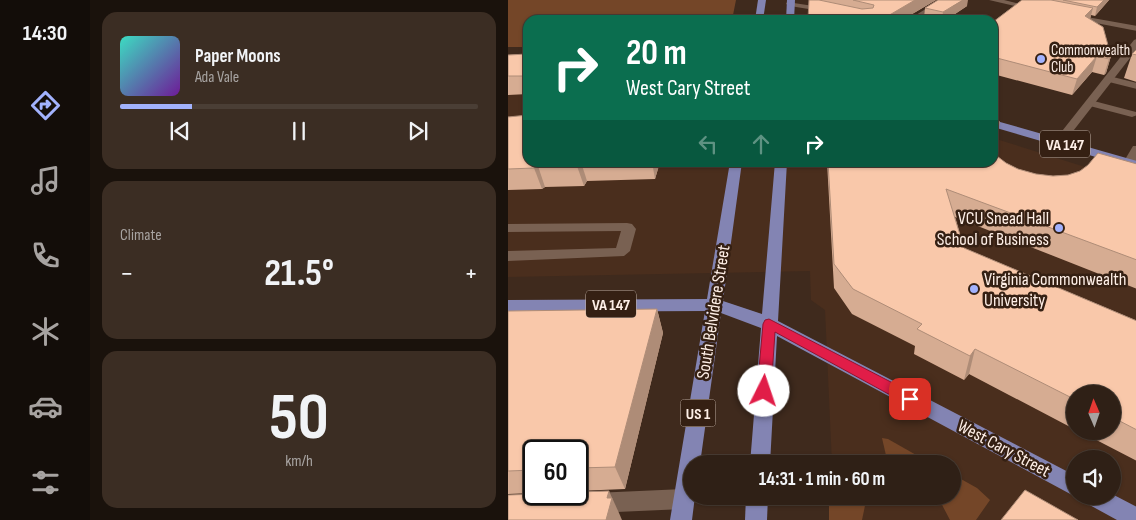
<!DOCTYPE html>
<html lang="en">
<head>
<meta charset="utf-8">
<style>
	body { margin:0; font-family:"Sofia Sans Condensed",sans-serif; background:#3b2d23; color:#f1f3f6; height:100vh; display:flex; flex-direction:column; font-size:19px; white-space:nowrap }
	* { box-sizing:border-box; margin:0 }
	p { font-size:16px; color:#a7a3a1 }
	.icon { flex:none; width:28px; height:28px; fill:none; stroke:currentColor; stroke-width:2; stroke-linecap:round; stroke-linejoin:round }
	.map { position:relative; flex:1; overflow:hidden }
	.sheet { display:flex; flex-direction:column; gap:12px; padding:12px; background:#1a120c; width:418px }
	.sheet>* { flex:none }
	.guide { position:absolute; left:15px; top:15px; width:475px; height:152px; border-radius:15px; box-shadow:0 1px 4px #0004,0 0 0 1px #4a3e35; background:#0b6e4f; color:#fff; overflow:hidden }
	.needle { width:32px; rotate:358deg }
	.buttons { position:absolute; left:558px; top:385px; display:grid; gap:10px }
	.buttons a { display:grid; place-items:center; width:55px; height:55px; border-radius:50%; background:#2f2016; box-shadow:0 1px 4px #0004,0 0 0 1px #4a3e35; font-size:25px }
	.speed { position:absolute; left:15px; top:440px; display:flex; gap:10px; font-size:25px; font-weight:700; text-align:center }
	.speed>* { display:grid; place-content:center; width:65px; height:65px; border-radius:50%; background:#2f2016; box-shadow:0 1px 4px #0004,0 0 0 1px #4a3e35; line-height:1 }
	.speed .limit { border:2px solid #111; border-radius:8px; background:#fff; color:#111 }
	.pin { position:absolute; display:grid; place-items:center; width:42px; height:42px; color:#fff; margin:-21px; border-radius:10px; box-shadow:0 2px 8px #0006 }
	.me { position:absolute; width:55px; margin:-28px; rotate:4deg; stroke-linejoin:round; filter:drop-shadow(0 0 4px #0008) }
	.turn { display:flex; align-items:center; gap:18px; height:105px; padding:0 20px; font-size:22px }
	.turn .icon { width:65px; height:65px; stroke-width:2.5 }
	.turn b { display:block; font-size:35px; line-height:42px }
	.lanes { display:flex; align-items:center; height:48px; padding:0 20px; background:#0003; justify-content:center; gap:25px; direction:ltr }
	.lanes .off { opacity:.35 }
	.big { font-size:38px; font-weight:700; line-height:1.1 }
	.sheet .card { flex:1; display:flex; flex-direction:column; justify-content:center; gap:8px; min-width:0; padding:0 18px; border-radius:15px; background:#3b2d23 }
	.sheet .dial { align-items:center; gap:0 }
	.dial b { font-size:65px; line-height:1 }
	.song { display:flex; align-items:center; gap:15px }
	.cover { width:60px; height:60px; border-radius:8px; background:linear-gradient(135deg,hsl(170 70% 55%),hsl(280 70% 35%)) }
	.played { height:5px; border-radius:2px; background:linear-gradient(90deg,#a2b2fd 20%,#4a3e35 20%) }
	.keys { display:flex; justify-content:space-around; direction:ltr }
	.heat { display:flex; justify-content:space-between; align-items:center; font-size:28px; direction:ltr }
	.trip { position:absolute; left:175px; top:455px; width:278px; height:50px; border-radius:25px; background:#2f2016; box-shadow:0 1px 4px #0004,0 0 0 1px #4a3e35; font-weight:700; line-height:50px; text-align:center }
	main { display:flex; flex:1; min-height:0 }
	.tabs { display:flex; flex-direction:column; width:90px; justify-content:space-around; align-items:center; background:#130d09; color:#a7a3a1 }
	.tabs .icon { width:35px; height:35px }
	.tabs .on { color:#a2b2fd }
	.tabs b { font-size:22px; color:#f1f3f6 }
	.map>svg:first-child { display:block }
</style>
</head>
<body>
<main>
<nav class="tabs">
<b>14:30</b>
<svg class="icon on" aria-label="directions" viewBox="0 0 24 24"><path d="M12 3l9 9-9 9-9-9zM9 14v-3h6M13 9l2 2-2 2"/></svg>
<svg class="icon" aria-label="music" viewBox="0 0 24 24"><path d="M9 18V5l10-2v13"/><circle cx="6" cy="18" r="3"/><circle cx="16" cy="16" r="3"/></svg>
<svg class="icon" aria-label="phone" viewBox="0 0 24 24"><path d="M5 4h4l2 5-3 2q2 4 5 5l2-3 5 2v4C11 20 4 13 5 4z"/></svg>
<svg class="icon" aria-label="climate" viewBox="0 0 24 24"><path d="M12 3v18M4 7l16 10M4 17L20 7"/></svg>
<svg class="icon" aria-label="car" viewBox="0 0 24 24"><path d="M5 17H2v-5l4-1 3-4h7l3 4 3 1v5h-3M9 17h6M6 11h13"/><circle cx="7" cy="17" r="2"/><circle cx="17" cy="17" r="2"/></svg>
<svg class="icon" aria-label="filters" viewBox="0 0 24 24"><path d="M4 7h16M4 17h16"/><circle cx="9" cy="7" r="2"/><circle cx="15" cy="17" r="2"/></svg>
</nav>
<section class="sheet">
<div class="card">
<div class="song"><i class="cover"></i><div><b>Paper Moons</b><p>Ada Vale</p></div></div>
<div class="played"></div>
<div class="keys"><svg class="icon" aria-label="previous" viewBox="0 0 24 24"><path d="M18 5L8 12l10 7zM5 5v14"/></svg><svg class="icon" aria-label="pause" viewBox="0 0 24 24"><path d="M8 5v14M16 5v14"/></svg><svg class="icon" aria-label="next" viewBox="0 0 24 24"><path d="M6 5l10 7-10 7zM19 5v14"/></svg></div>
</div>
<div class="card"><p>Climate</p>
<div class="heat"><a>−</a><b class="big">21.5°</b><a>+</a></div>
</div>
<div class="card dial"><b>50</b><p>km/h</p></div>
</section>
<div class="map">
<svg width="629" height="520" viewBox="0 0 629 520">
	<rect width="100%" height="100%" fill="#3f2a1d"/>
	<path fill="#4a2e1d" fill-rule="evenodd" d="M0,69H20V162H485V138L628,183V520H326L325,496H444V464H324L317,310L303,300L302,271L0,277ZM566,394H604V431H566ZM566,459H604V496H566Z"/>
	<g fill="#744628">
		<path d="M0,0H228L224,20H20V47H0Z"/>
		<path d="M374,438L380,439L424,464H380Z"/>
		<path d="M444,474L469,488L482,500L468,520H442L432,501L426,496H444Z"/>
		<path d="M321,496H359L354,520H321Z"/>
	</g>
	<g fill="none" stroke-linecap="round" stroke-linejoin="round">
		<g fill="#796152" fill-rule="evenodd">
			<path d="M279,2L319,8L323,10L319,12L282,6L278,4Z"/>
			<path d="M601,76L629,83V89L597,81V77Z"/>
			<path d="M582,100L628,112L629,115L624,117L578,105L577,103Z"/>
			<path d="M625,146H629V161L625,166H617L615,163Z"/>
			<path d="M119,223L124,224L128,229L122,251L116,256L0,261V251L108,248L113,231L0,232V224Z"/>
			<path d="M176,489L184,492V496L187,499L184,506L176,509L86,513L78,510L75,503L78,496L86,493Z"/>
		</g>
		<g fill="#796152" fill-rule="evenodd">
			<path d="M432,0H441L410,20H400Z"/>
			<path d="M629,39V49L555,144H547L545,142L547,140L626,40Z"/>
		</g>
		<g fill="#796152" fill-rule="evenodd">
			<path d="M481,0H496L532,9L528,11Z"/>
			<path d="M562,14L629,26V31L562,18Z"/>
		</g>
		<g fill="#8384b3" fill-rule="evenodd">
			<path d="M250,0H258L255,20H247Z"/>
			<path d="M279,0H287L286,20H278Z"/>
			<path d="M485,120L629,161V169L485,127Z"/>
			<path d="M222,162H234L215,301L254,314L267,162H279L270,321L566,475V496L269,336L262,464H242L253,328L213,313L192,464H184V496H187L184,520H162L197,311L0,312V300L199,299Z"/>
			<path d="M604,494L629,507V520H609L578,503L575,496H604Z"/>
			<path d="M238,496H260L259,520H237Z"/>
		</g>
	</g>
	<g fill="#d6ac92">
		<path d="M301,0H428L394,20Z"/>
		<path d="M514,0H601L587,16L583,15L582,19L603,56L598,73L596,75L584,72L564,95L485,74V22Z"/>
		<path d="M459,6L438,20H423L416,18L417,8Z"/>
		<path d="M629,49V82L616,78L624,54Z"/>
		<path d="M20,54V94L0,95V55Z"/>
		<path d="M0,117L20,162H152L147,179L79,181L76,186L37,187L34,189L0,190Z"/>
		<path d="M487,155L498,163L510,169L528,174L545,176L560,175L629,164V289L447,217L456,248L629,321V461L571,431H604V394H566V429L461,374L456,380L406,354L407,346L344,314L326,288L319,162H485Z"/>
		<path d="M149,309L155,333L117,489L69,491V451H26V493L0,494V311Z"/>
	</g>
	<g fill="#ae8c77">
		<path d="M407,0H428L394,20H373Z"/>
		<path d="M455,0H460L459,6L438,20H434L435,12Z"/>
		<path d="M596,0H601L587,16L589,7Z"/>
		<path d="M585,8L581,23L577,16Z"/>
		<path d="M589,56L584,72L564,95L569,79Z"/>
		<path d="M603,56L598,73L596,75L601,59Z"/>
		<path d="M492,122L487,144L485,146V129Z"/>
		<path d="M71,162H73L79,181L76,186L69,166Z"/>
		<path d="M144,162H152L147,179Z"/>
		<path d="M30,166L37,187L34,189L26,168Z"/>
		<path d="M149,309L155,333L117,489L107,467Z"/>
		<path d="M467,349L461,374L456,380L462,356Z"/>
		<path d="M101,491L111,513L114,520H98L99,498Z"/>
	</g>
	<g fill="#f9c8aa" stroke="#ae8c77">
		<path d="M301,0H311L354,9L365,8L366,5L345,0H407L373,20H300Z"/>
		<path d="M430,0H455L435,12L417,8Z"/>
		<path d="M514,0H543L585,8L577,16L595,27L603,56L601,59L589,56L569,79L485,57V22Z"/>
		<path d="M555,0H596L589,7Z"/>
		<path d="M629,49V55L624,54Z"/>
		<path d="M20,54V76H0V55Z"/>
		<path d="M20,115V162H71L69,166H30L26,168L0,169V117Z"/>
		<path d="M485,120L492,122L485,129Z"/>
		<path d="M485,153L498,163L510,169L528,174L545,176L560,175L572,171L580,165L590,153L629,164V260L438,189L456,248L629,321V430L604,417V394H566V399L467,349L462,356L409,329L414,324L345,289L326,264L320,162H485Z"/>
		<path d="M149,309L107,467L69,468V451H26V470L0,471V311Z"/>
		<path d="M517,490L570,520H493Z"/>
		<path d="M101,491L99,498H104L98,520H0V495L30,494H69V492Z"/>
	</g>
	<path fill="#e11d48" stroke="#92132f" d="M261,319L408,395L410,399L408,403L402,405L397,403L267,332L263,391L261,395L256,397L251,395L249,391L255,324L257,320Z"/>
	<g fill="#a2b2fd" stroke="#352013" stroke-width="2">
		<circle cx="533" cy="59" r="5"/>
		<circle cx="551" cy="228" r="5"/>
		<circle cx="466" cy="289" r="5"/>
	</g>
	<g text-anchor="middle" stroke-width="5" stroke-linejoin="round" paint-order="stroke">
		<g font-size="15" fill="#feefe7" stroke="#352013" text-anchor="start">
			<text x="543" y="55">Commonwealth<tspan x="543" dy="17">Club</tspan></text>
		</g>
		<g fill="#352013" stroke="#c2b1a7" stroke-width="1">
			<rect x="532" y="130.5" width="50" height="27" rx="4"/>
			<rect x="78" y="290.5" width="50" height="27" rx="4"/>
			<rect x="172.5" y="399.5" width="35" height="27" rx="4"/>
		</g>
		<g font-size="16" font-weight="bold" fill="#feefe7">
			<text x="557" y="150">VA 147</text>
			<text x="103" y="310">VA 147</text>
			<text x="190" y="419">US 1</text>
		</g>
		<g font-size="18" fill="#feefe7" stroke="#352013" text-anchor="end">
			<text x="541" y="224">VCU Snead Hall<tspan x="541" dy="21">School of Business</tspan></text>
			<text x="476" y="285" text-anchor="start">Virginia Commonwealth<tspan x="476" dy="21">University</tspan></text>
		</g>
		<g font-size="18" fill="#feefe7" stroke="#352013">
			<text transform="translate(205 312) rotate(-81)" y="6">South Belvidere Street</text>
			<text transform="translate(496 448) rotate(28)" y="6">West Cary Street</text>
		</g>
	</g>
</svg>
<div class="buttons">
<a><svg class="needle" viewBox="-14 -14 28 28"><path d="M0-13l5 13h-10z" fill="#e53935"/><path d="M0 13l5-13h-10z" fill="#a7a3a1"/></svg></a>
<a><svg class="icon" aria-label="sound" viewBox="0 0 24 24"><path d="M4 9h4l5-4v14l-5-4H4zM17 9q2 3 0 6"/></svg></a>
</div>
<div class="speed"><div class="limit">60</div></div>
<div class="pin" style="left:402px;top:399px;background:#d93025"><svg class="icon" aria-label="arrive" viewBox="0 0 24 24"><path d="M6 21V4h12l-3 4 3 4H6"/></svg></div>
<svg class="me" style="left:256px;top:391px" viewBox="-20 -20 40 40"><circle r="19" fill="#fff"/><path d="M0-13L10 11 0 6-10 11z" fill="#e11d48"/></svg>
<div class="trip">14:31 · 1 min · 60 m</div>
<div class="guide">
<div class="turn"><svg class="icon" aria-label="right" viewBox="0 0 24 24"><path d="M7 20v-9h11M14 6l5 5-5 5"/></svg><div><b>20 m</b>West Cary Street</div></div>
<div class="lanes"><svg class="icon off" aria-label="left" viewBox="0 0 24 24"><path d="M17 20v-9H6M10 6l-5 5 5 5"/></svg><svg class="icon off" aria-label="ahead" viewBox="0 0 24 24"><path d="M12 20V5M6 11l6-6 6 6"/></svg><svg class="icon" aria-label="right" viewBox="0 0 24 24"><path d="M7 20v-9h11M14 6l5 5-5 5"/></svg></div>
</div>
</div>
</main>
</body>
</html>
